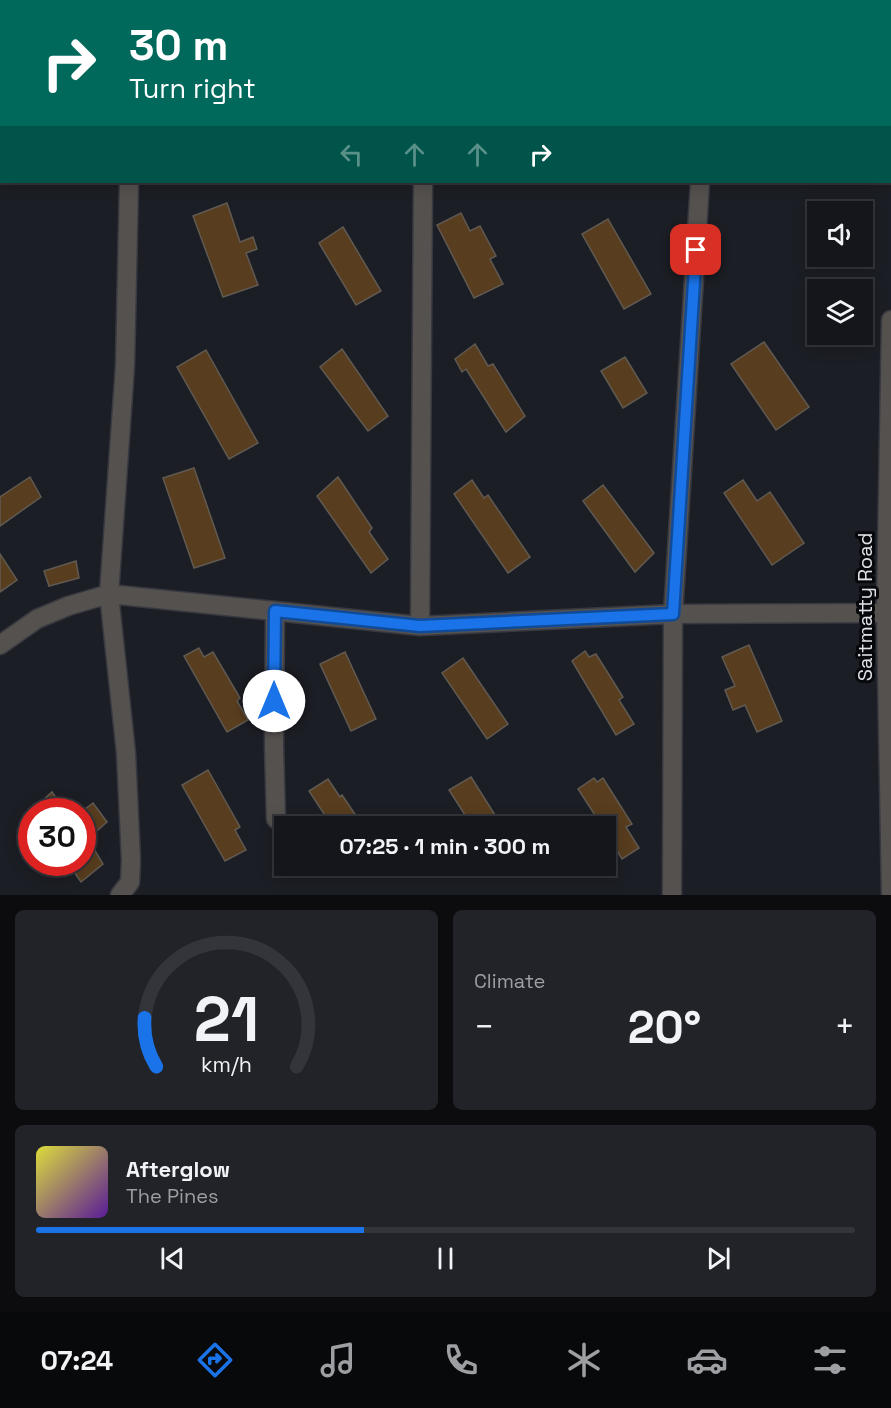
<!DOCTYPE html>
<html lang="en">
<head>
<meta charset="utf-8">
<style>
	body { margin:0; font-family:"Space Grotesk",sans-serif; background:#222329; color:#f1f3f6; height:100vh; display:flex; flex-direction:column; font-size:22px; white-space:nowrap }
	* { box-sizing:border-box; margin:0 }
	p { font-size:20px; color:#9d9fa3 }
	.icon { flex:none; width:33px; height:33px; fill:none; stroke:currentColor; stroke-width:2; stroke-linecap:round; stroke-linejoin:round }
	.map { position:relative; height:895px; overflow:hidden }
	.panel { display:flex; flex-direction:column; gap:15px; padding:15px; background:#0c0c0f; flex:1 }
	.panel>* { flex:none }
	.top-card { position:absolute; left:0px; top:0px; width:891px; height:183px; box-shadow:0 3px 15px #0003,0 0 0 2px #34353b; background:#00695c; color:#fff; overflow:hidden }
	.controls { position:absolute; left:807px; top:201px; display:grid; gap:12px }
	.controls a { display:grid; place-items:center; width:66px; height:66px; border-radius:0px; background:#15161c; box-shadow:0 3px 15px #0003,0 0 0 2px #34353b; font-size:30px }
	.speed { position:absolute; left:18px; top:798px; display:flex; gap:12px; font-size:30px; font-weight:700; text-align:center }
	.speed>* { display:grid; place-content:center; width:78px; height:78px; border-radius:50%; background:#15161c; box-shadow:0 3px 15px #0003,0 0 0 2px #34353b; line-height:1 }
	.speed .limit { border:9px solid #d22; background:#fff; color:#111 }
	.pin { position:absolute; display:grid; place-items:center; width:51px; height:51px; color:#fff; margin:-26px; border-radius:12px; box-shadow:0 3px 9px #0006 }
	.me { position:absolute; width:66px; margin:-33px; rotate:0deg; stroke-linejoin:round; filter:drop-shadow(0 0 4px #0008) }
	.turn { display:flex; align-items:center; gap:21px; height:126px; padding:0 30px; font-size:27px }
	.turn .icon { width:78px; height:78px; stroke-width:2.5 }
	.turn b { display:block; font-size:42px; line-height:51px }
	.lanes { display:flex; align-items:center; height:57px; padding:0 30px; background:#0003; justify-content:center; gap:30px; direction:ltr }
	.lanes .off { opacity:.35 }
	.big { font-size:45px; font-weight:600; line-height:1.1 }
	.panel .widget { flex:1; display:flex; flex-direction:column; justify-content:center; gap:9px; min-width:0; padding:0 21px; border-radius:9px; background:#222329 }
	.panel .dial { align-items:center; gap:0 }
	.dial svg { height:156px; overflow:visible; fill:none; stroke:#34353b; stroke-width:7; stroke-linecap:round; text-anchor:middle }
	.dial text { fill:#f1f3f6; stroke:none }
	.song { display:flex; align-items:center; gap:18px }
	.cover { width:72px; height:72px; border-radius:9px; background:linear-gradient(135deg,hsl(60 70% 55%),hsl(270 70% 35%)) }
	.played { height:6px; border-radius:3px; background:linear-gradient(90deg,#1a73e8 40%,#34353b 40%) }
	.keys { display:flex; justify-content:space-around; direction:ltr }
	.heat { display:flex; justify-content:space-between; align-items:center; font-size:33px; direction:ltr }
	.panel .tiles { flex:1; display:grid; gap:15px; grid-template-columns:1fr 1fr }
	.widget:last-child { grid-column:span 2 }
	.trip { position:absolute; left:274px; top:816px; width:342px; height:60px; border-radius:0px; background:#15161c; box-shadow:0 3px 15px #0003,0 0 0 2px #34353b; font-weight:600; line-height:60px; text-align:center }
	.menu { display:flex; height:96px; justify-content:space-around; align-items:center; background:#08090b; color:#9d9fa3 }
	.menu .icon { width:42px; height:42px }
	.menu .active { color:#1a73e8 }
	.menu b { font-size:27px; color:#f1f3f6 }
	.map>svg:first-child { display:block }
</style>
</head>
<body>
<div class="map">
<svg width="891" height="895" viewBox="0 0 891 895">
	<rect width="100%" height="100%" fill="#1c1e25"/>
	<g fill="#583d1e" stroke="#605a53" stroke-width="1.5">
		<path d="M227,203L240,242L253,237L257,249L246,253L258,285L223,297L193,216Z"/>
		<path d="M461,213L470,231L480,226L496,256L490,259L503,284L474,298L437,225Z"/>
		<path d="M608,219L651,294L624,309L582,234Z"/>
		<path d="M343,227L381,291L356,305L319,243Z"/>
		<path d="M764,342L809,407L776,430L731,364Z"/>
		<path d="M475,344L488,366L493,364L525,416L506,432L466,369L462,372L455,359Z"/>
		<path d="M342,349L388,416L368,431L320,367Z"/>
		<path d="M206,350L258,443L229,459L177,367Z"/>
		<path d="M625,357L647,393L623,408L601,371Z"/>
		<path d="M194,468L225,558L194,568L163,478Z"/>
		<path d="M30,477L41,497L0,526V497Z"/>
		<path d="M338,477L372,528L369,532L388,559L371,573L317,496Z"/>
		<path d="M472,480L484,498L488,495L530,557L508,573L454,494Z"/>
		<path d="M743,480L757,501L770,492L804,543L772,565L724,493Z"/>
		<path d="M603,485L654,553L635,572L583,501Z"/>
		<path d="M0,554L17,580L0,592Z"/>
		<path d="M76,561L79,578L49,586L44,571Z"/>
		<path d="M749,645L782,721L757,732L745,705L733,710L725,690L735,686L722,657Z"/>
		<path d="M199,648L204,657L213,652L240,698L237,701L248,720L227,732L184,656Z"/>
		<path d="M585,651L589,657L596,654L623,697L619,700L634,724L616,735L572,661Z"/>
		<path d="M345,652L376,719L351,731L320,664Z"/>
		<path d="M463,658L508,724L487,739L442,673Z"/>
		<path d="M208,770L240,827L235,830L246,850L225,861L182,785Z"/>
		<path d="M471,777L502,826H472L449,790Z"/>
		<path d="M594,778L597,782L603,778L632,824L626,827L639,848L622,859L606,833V826H602L578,789Z"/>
		<path d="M328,779L340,797L342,795L363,826H332L309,791Z"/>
		<path d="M52,792L66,812H32L31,811Z"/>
		<path d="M93,803L107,822L88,839L103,864L81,882L67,862H82V812H81Z"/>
	</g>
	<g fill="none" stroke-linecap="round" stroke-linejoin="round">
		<defs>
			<g id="street">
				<path d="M424,0V2"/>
				<path d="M172,2L173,0"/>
				<path d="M680,2V0"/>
				<path d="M890,38H891"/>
				<path d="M0,70L2,69"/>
				<path d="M275,611L274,746L276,819"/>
				<path d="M420,626L423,182"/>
				<path d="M0,645L37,619L68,606L109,594L420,626L673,614L886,613"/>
				<path d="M120,895L130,882L131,860L126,753L109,594L125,366L129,182"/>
				<path d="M672,895L673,614L700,182"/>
				<path d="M891,895L886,613L891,320"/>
			</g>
		</defs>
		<use href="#street" stroke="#383940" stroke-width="21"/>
		<use href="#street" stroke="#54514f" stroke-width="18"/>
	</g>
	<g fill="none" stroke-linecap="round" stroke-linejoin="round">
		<defs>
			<path id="route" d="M274,701L275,611L420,626L673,614L696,250"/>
		</defs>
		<use href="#route" stroke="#114b97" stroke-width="15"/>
		<use href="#route" stroke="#1a73e8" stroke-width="10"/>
	</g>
	<g text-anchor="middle" stroke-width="6" stroke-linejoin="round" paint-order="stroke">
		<g font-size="20" fill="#e1e2e7" stroke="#07080b">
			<text transform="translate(865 607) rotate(-90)" y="7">Saitmatty Road</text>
		</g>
	</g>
</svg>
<div class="controls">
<a><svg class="icon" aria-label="sound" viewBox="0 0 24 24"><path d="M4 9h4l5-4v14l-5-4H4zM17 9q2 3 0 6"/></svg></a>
<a><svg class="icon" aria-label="layers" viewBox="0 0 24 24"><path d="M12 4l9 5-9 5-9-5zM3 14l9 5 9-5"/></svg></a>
</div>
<div class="speed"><div class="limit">30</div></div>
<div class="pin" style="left:696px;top:250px;background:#d93025"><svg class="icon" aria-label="arrive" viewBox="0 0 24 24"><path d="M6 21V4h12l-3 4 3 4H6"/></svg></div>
<svg class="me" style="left:274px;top:701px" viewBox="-20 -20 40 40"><circle r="19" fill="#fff"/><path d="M0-13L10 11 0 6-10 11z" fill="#1a73e8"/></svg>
<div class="trip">07:25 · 1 min · 300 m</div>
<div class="top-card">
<div class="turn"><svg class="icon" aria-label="right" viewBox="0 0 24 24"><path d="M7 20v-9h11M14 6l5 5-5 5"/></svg><div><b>30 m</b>Turn right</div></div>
<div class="lanes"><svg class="icon off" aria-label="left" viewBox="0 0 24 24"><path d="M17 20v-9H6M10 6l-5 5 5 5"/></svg><svg class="icon off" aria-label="ahead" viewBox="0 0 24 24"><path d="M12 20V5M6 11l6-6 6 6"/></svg><svg class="icon off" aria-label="ahead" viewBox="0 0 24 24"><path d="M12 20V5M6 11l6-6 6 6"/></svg><svg class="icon" aria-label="right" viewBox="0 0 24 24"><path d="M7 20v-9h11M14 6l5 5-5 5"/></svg></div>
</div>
</div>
<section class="panel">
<div class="tiles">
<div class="widget dial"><svg viewBox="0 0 100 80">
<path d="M14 69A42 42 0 1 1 86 69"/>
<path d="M14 69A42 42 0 0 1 8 44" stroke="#1a73e8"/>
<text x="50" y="56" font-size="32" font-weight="700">21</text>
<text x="50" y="72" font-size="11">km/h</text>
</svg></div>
<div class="widget"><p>Climate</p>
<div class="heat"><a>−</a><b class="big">20°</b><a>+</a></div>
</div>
<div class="widget">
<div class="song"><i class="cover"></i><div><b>Afterglow</b><p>The Pines</p></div></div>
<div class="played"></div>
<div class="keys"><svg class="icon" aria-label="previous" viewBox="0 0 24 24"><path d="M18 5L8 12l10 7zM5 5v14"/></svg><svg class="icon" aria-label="pause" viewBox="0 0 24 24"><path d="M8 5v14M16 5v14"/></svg><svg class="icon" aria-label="next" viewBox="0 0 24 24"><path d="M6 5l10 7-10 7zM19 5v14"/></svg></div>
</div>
</div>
</section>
<nav class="menu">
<b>07:24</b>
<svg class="icon active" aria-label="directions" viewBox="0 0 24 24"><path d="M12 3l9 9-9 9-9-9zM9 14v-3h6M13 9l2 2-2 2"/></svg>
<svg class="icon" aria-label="music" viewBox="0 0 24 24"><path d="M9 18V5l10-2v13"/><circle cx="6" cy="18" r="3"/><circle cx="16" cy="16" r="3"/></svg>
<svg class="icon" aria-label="phone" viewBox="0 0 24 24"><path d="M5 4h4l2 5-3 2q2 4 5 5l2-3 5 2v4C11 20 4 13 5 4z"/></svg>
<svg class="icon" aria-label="climate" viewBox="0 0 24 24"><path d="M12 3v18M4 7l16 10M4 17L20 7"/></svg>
<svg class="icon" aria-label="car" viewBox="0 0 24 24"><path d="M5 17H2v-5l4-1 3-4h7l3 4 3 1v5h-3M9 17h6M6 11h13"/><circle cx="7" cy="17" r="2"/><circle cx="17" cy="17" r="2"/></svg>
<svg class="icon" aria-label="filters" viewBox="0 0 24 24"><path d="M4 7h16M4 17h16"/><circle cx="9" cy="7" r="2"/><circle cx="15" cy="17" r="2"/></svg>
</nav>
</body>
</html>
